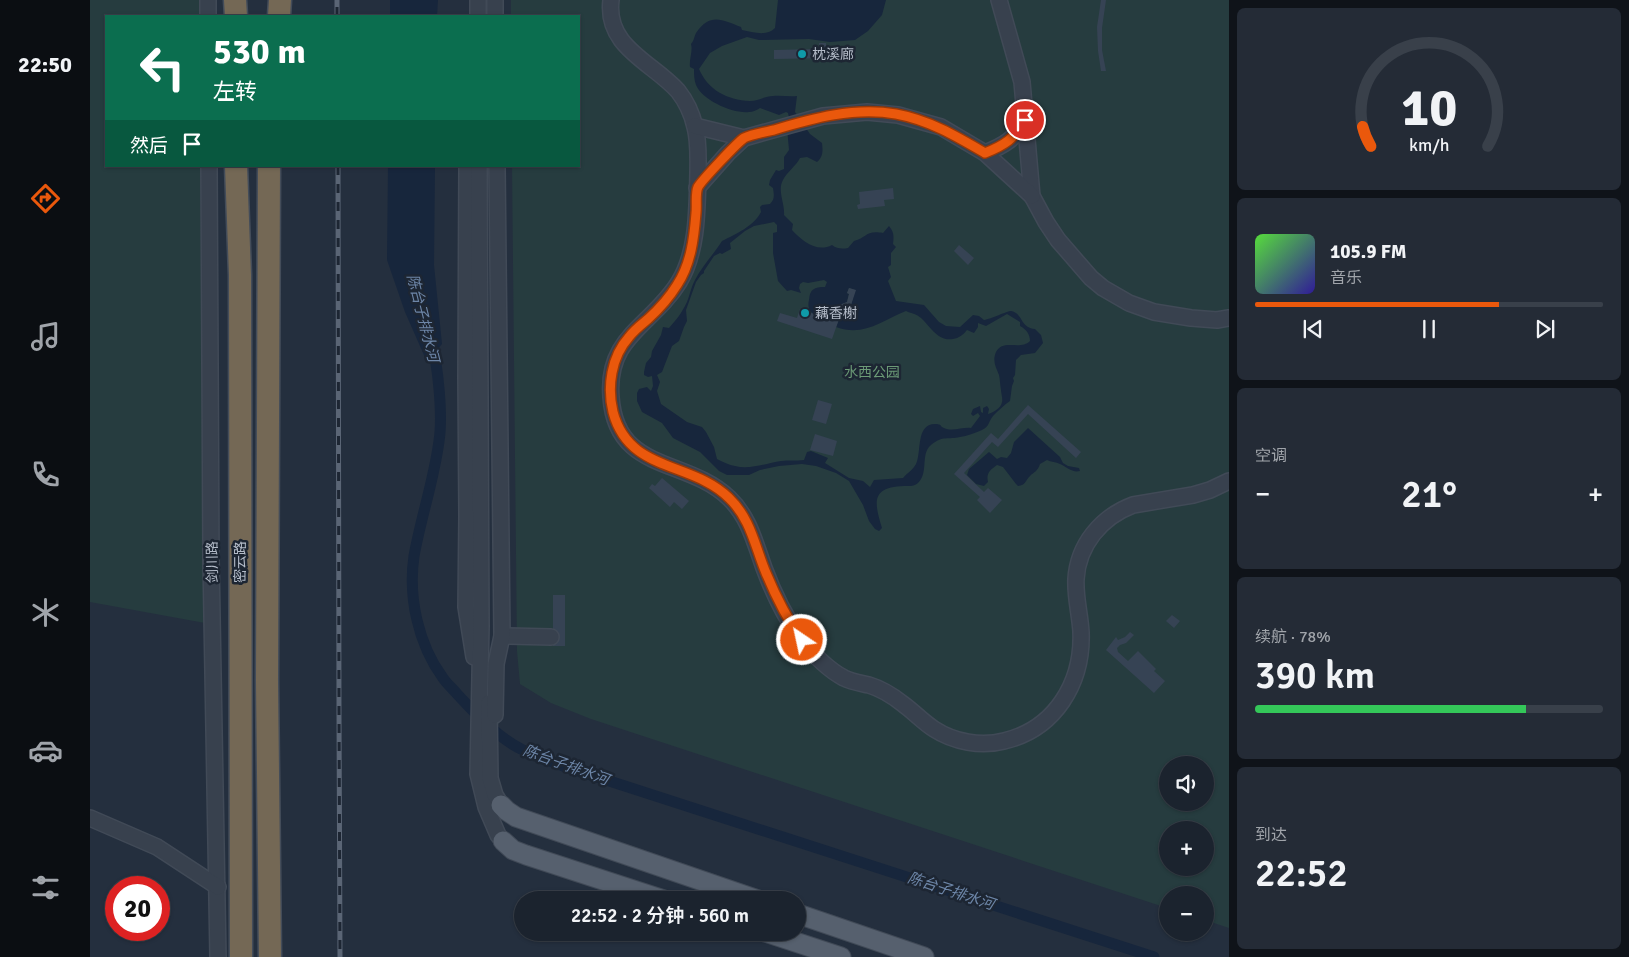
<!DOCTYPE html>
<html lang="zh">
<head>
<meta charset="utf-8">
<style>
	body { margin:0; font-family:Signika,"Noto Sans SC",sans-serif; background:#242b36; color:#f1f3f6; height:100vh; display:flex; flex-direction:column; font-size:19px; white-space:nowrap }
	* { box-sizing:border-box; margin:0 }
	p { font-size:16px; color:#a0a4aa }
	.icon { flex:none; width:28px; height:28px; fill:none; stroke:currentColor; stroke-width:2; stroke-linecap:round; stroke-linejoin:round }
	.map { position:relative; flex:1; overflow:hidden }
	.side { display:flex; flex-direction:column; gap:8px; padding:8px; background:#0f1319; width:400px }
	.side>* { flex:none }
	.hud { position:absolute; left:15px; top:15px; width:475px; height:152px; border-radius:0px; box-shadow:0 1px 4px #0004,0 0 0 1px #39404a; background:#0b6e4f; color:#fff; overflow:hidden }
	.buttons { position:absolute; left:1069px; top:756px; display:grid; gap:10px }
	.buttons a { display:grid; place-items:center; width:55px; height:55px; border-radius:50%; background:#1b232e; box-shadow:0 1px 4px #0004,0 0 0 1px #39404a; font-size:25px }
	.speed { position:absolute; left:15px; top:876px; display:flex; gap:10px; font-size:25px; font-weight:700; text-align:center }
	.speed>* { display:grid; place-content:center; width:65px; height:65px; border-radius:50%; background:#1b232e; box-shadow:0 1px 4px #0004,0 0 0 1px #39404a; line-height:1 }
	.speed .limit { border:8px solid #d22; background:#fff; color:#111 }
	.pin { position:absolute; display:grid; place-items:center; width:42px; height:42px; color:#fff; margin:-21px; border:2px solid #fff; border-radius:50%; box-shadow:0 1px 5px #0007 }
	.me { position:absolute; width:55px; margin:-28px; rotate:326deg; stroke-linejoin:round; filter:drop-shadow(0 0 4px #0008) }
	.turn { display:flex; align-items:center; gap:18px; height:105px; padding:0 25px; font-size:22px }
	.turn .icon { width:65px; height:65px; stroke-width:2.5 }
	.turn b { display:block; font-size:35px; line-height:42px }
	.then { display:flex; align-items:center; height:48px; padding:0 25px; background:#0003; gap:10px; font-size:19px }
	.big { font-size:38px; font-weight:600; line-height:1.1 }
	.side .tile { flex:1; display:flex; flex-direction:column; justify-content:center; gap:8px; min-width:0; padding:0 18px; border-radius:8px; background:#242b36 }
	.side .dial { align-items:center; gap:0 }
	.dial svg { height:130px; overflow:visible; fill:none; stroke:#39404a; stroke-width:7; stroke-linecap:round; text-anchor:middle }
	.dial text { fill:#f1f3f6; stroke:none }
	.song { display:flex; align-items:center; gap:15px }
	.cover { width:60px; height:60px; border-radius:8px; background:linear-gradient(135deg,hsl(110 70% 55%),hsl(250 70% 35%)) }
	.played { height:5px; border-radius:2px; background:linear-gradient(90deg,#ea580c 70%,#39404a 70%) }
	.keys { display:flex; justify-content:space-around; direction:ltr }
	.heat { display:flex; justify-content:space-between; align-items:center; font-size:28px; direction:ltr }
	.charge { height:8px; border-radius:4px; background:linear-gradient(90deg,#34c759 78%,#39404a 0) }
	.trip { position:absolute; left:424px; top:891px; width:292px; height:50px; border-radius:25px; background:#1b232e; box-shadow:0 1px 4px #0004,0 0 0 1px #39404a; font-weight:600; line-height:50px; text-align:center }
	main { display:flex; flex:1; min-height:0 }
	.tabs { display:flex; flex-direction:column; width:90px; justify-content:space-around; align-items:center; background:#0b0e12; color:#a0a4aa }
	.tabs .icon { width:35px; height:35px }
	.tabs .on { color:#ea580c }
	.tabs b { font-size:22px; color:#f1f3f6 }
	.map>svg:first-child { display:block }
</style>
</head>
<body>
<main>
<nav class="tabs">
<b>22:50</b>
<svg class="icon on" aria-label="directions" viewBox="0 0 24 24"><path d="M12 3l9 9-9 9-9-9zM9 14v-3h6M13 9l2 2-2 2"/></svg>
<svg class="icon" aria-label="music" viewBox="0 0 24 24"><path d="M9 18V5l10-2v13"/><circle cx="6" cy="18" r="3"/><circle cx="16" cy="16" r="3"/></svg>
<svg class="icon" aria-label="phone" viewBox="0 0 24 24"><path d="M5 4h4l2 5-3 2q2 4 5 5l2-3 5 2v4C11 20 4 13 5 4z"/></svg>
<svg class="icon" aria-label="climate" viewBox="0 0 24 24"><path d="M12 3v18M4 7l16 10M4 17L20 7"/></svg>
<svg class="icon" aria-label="car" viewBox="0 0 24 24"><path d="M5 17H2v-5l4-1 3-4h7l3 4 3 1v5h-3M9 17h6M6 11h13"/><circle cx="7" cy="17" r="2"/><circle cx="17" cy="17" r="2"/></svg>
<svg class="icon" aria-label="filters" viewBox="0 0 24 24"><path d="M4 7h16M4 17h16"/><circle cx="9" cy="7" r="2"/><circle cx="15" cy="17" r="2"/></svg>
</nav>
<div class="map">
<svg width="1139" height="957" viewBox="0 0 1139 957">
	<rect width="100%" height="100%" fill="#242f3e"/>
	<g fill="#263c3f" fill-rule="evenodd">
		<path d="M0,0H110V16H16V166H112L115,623L0,602Z"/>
		<path d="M421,0H1139V928L1115,920V895H1078L1077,908L501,719L461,703L430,684L427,651L422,166H489V16H421ZM1078,765H1115V802H1078ZM1078,830H1115V868H1078Z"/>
	</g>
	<g fill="#17263c" fill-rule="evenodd">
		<path d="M300,0H348L347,16H300Z"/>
		<path d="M688,0H796L792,15L778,31L765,40L740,42L719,39L669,40L657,37L632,46L620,53L609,69C618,90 637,100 660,101C668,101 675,96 683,96C691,95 699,97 707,96L705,112L720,134L732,143C733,151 733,157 727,162L717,157L710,158C706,166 697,172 693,180C687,190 695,204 694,215L703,224L702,230C712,241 727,253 742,245C747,249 752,249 758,248L764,241C777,238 775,230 793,233L799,226C804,232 804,236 803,244L806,247L801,253V265L798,267L801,277L798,281L806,301L834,305L849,322L856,326L870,327L883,315L889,316L894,320C901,319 917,311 921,311C933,313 930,328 945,329L951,335L953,343L945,353L931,355L926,360L925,375L923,378L924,381L922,386L920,401C914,405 908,411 903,416C898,422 900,426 892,430C885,433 877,436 870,437C858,440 853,435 841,445C830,454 839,473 828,483C824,487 818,486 814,486C781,487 784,502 792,528L789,531L785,529L779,521L773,505L759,481L746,473L726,466L712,464L689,466L670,470L659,475H637L629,471L610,452L583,438L572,423L552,412L547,401V393L549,389L557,387L561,391L563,386L562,376L558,377L554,375V372L556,363L561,357L562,351L571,335L573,327L579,328C587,319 591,314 597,302C600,295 601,287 605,280C612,266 624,254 632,241C646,234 664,226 671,212L670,207L672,205L680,204C685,199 684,195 683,188L679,185L680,180L686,170L689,171L694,169V157L699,150L697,128L699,118L698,113L696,112L689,115L670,108C667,110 663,112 659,112C643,114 612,100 606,85C604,80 604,74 604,69L600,67C599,59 603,51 601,44C604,41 604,37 606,33C620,12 633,20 651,27L652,30C663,32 676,37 685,28ZM684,222L687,225V232L683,233V253L688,281L697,291L701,290L711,293L709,288L710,284L713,282L718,283L734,280L737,282L735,287C724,287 720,289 719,300C718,304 718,308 721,312C725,317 737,319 744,321L749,306L757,302L759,294L757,293L759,288L765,290L761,305L753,308L746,327C774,337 791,321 816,311C820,313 827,314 831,318C840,326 848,342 863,339C869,338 873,335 877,330L884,333L888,327V323L896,326L917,314L930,322V326C936,329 940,334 940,341C930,351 913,338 906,352C902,361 906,367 909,375C910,379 910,385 911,390C911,393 913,399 912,402C911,408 904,412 898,414L899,409L897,406L893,408V413L891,412L890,406L883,409L881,414L883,416L888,413L890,416L881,428C873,427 862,432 854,428C849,426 853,425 847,424C825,422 832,452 826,464C823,470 817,473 813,478L784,480L780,487L773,481L759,478L735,463L738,458L721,451L717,452L714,460C706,461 699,460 691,461C677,463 660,470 645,466C639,465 633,462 627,459L624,447L616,432L612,427L597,422L571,404L567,391L570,382L567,375L572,372L582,346L589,341L594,327L597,321L596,310L606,282L611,275L614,273V271L624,256L630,253L632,254L641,249L640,243L655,231L664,226Z"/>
		<path d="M298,166H345L344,265L352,344L337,362L315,312L297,260Z"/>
		<path d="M938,428L970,457L973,463L978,466L989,468L990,471C982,473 977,467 970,464C966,462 961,462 957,460L950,464C948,471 944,472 940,476C935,481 936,485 928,486L926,484L913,467L907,465C900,470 896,473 898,482L894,486L886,484L877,475L879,469L899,452L907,459L911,457L917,458L921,453L924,442Z"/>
	</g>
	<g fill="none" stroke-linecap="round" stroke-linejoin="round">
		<path stroke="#17263c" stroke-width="11" d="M341,340C348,364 353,416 349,441C344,480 331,517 324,556C318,597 328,644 353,678C357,684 363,689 368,695C386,714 407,737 431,749C444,756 459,760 473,766L1064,957"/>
	</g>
	<g fill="#364354">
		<path d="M1011,0H1016L1012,28V50L1016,71H1011L1008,51L1007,27Z"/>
		<path d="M729,43H736V49H741V58L684,59V50L729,49Z"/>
		<path d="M803,188L804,199L794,200L795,206L768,209L767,205L770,204L769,192Z"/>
		<path d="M869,245L884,258L878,265L864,251Z"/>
		<path d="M759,288L766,290L761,305L753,308L742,339L687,321L690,313L707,318L710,309L744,321L749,305L757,302L759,294L757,293Z"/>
		<path d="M728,400L742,404L736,424L722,420Z"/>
		<path d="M938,405L991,452L986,458L938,414L908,447L902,442L874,473L894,492L898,488L912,500L900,513L887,500L890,497L864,474L901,433L908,439Z"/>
		<path d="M725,434L747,441L743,456L720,450Z"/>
		<path d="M572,478L599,501L592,509L584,502L580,507L559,488L562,484L565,486Z"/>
		<rect x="463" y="595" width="12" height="51"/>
		<path d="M1082,615L1090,621L1084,628L1076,621Z"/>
		<path d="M1040,632L1044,635L1036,643L1030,645L1027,648L1028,652L1038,661L1048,651L1066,669L1064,671L1075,681L1064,693L1016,650L1026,637L1028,640L1035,637Z"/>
	</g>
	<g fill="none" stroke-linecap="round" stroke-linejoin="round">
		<defs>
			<g id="minor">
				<path d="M118,0V16"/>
				<path d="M388,0V16"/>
				<path d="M405,0V16"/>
				<path d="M521,0C515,47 562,62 588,91C596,101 602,114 605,127C609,142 608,158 608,173C607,208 608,251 589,282C562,326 516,336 521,397C526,473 596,457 639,498C659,517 665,543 674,568C683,592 695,617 710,638C722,653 737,669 754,678C762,682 770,683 779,685C792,689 803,696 813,704C824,712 833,722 844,729C864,742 891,747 914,741C965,729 993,683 991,632C990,614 985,597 986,579C988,545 1011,517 1043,505L1103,495L1120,490L1139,481"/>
				<path d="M909,0L932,82L942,196L956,222L968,240L1001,278L1013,288L1039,303L1064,312L1101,318L1127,320L1139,318"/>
				<path d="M605,126L654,138"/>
				<path d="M895,153C915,145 925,139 935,120"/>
				<path d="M119,166L121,560L128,957"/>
				<path d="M377,166L376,378L377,516L376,607L384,657"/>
				<path d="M389,166L391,626L388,774L396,807L408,835L413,841"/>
				<path d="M607,188L638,153L654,138L733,116L777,112L808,115L851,127L895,153L942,196"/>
				<path d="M412,636L461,637"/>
				<path d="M399,703L400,778L405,795L411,805"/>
				<path d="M405,715L406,664L412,636L407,166"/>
				<path d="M0,818L67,847L128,887"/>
			</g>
			<g id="major">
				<path d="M411,805L417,811L426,817L668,900"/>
				<path d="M413,841L423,850L436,855L574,900"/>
				<path d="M708,914L834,957"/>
				<path d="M675,932L751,957"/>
			</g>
			<g id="highway">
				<path d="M145,0L146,16"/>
				<path d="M189,16L190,0"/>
				<path d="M146,166L150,275L151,957"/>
				<path d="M179,166L177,681L180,957"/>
			</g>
		</defs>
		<use href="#minor" stroke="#414a57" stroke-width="18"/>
		<use href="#major" stroke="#414a57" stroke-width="21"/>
		<use href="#highway" stroke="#434c59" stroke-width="25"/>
		<use href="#minor" stroke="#38414e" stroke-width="15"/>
		<use href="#major" stroke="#56606e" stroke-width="19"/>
		<use href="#highway" stroke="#746855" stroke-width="22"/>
		<defs>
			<g id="rail">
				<path d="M247,16V0"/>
				<path d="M248,166L249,711L250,957"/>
			</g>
		</defs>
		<use href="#rail" stroke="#5a6575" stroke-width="5"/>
		<use href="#rail" stroke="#1d2633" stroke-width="3" stroke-dasharray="9" stroke-linecap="butt"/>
	</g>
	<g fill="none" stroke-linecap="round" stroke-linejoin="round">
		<defs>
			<path id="route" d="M712,640C697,619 686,597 676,573C665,547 661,519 639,498C602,461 539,473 523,412C517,387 521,357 539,337C544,330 552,324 558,319C569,309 579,298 587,285C601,264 604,238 606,213C607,206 605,193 608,187C612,180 647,143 654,138C662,134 675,132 684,130C723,118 764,107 806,114C839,120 866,136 895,153C915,145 924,139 935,120"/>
		</defs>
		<use href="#route" stroke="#983908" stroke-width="12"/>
		<use href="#route" stroke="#ea580c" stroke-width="9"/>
	</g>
	<g fill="#0f9aa8" stroke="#1d2633" stroke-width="2">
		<circle cx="712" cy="54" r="5"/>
		<circle cx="715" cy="313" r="5"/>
	</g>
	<g text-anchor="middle" stroke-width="5" stroke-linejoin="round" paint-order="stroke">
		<g font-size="14" fill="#b4bcc9" stroke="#1d2633" text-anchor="start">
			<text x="722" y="59">枕溪廊</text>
			<text x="725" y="318">藕香榭</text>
		</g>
		<g font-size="14" fill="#6b9a76" stroke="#1d2633">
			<text x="782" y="377">水西公园</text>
		</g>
		<g font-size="14" fill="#b4bcc9" stroke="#1d2633">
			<text transform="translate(122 562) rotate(-91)" y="5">剑川路</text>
			<text transform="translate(150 562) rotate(-90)" y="5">密云路</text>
		</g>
		<g font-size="15" font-style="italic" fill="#6d86a8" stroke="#1d2633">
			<text transform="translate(333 318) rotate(76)" y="5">陈台子排水河</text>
			<text transform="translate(476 765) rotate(20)" y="5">陈台子排水河</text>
			<text transform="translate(861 891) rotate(18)" y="5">陈台子排水河</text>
		</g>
	</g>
</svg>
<div class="buttons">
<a><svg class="icon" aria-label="sound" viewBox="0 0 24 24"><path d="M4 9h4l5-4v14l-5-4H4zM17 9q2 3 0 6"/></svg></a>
<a>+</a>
<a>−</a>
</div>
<div class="speed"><div class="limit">20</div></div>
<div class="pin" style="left:935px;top:120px;background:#d93025"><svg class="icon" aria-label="arrive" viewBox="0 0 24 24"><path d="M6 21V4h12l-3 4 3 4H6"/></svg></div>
<svg class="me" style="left:712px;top:640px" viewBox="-20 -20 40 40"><circle r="17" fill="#ea580c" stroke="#fff" stroke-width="3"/><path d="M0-11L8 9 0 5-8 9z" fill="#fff"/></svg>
<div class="trip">22:52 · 2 分钟 · 560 m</div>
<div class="hud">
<div class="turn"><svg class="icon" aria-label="left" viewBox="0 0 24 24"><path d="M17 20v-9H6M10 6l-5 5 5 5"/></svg><div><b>530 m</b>左转</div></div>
<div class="then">然后<svg class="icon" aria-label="arrive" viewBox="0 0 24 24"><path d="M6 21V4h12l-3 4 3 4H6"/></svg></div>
</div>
</div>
<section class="side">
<div class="tile dial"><svg viewBox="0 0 100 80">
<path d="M14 69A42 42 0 1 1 86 69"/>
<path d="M14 69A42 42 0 0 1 9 57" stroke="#ea580c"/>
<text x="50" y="56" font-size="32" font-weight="700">10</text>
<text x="50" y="72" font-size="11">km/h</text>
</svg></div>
<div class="tile">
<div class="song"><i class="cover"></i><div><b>105.9 FM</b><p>音乐</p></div></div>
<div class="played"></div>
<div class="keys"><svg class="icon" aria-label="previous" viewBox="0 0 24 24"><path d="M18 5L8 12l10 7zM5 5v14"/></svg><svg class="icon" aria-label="pause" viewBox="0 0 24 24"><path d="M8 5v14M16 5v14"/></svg><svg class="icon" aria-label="next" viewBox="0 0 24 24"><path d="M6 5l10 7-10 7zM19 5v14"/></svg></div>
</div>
<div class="tile"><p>空调</p>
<div class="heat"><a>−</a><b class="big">21°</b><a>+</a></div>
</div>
<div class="tile"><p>续航 · 78%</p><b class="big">390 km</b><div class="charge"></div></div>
<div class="tile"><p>到达</p><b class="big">22:52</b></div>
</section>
</main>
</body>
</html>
